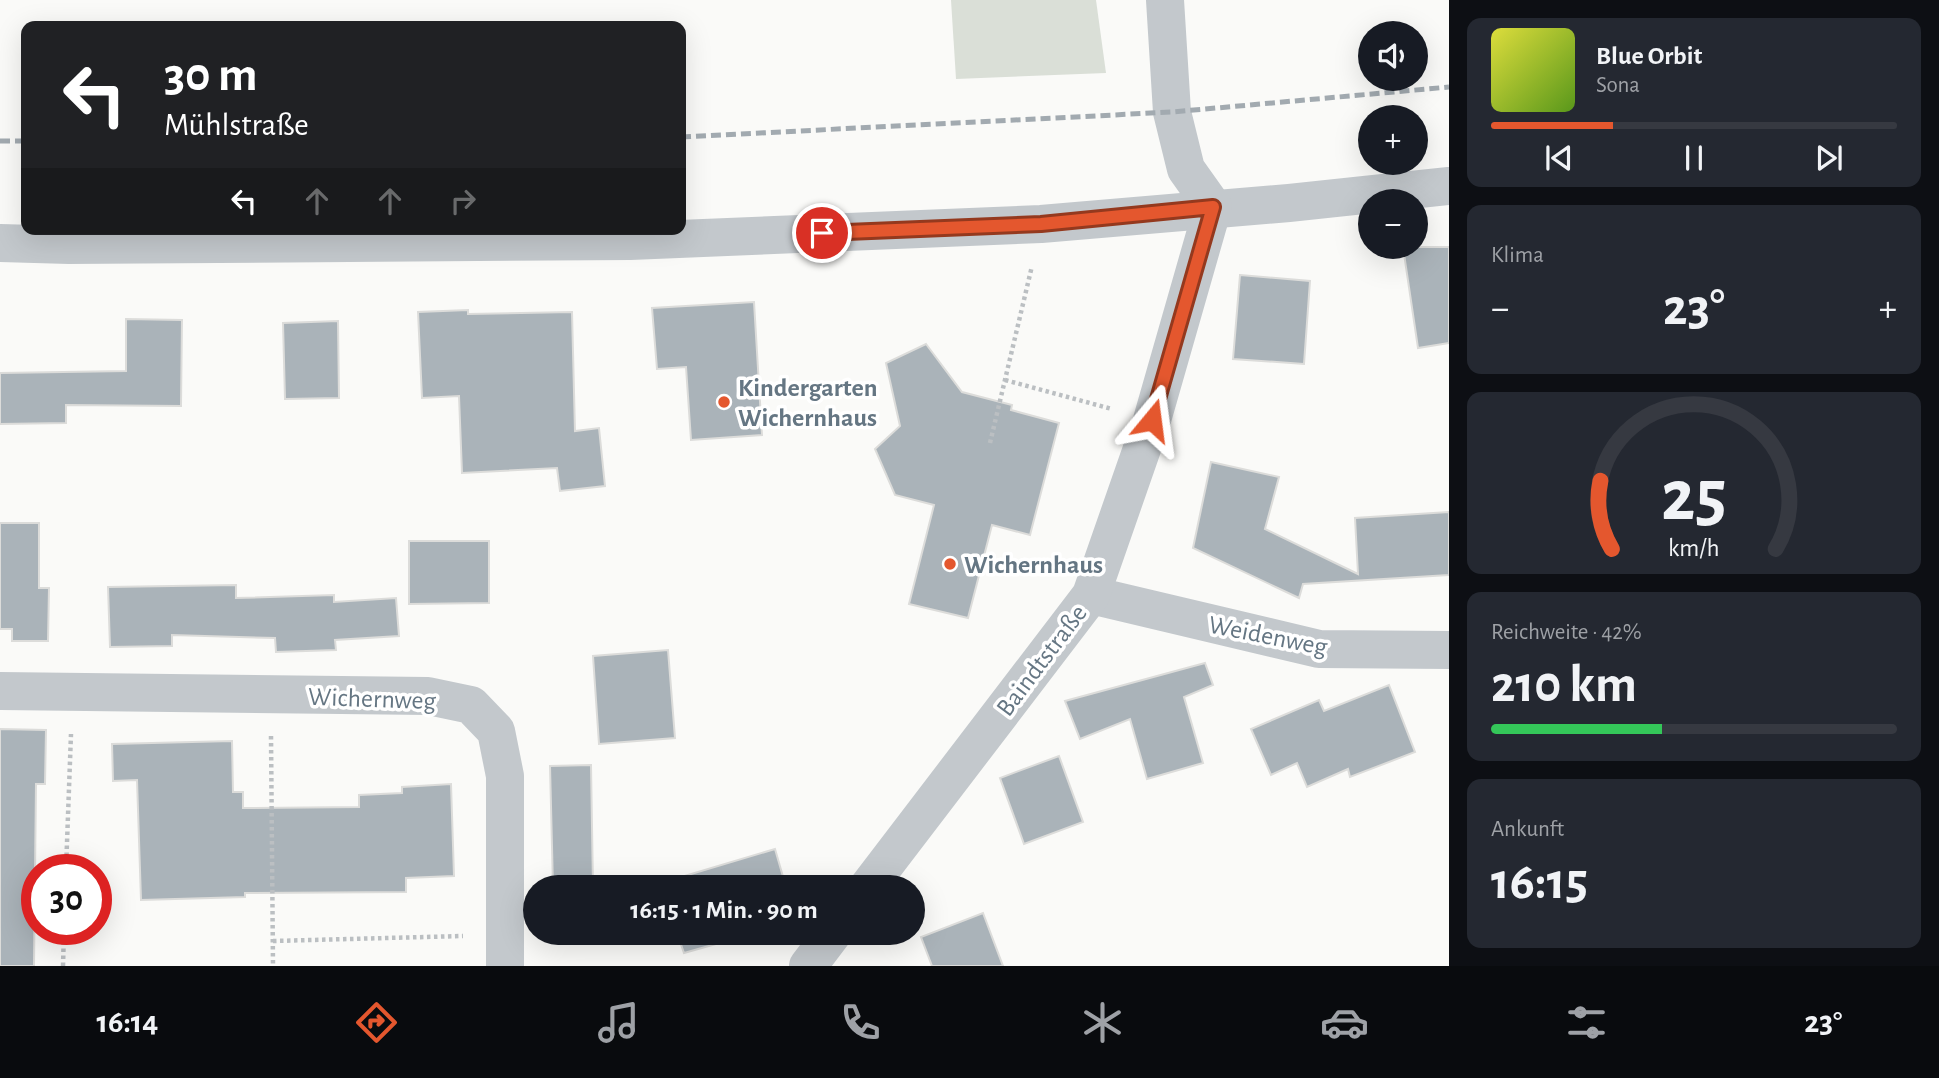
<!DOCTYPE html>
<html lang="de">
<head>
<meta charset="utf-8">
<style>
	body { margin:0; font-family:"Alegreya Sans",sans-serif; background:#242831; color:#f1f3f6; height:100vh; display:flex; flex-direction:column; font-size:26px; white-space:nowrap }
	* { box-sizing:border-box; margin:0 }
	p { font-size:23px; color:#9ea1a6 }
	.icon { flex:none; width:38px; height:38px; fill:none; stroke:currentColor; stroke-width:2; stroke-linecap:round; stroke-linejoin:round }
	.map { position:relative; flex:1; overflow:hidden }
	.drawer { display:flex; flex-direction:column; gap:18px; padding:18px; background:#0d0f14; width:490px }
	.drawer>* { flex:none }
	.banner { position:absolute; left:21px; top:21px; width:665px; height:214px; border-radius:14px; box-shadow:0 7px 28px #0002; background:#202124; color:#fff; overflow:hidden }
	.fabs { position:absolute; left:1358px; top:21px; display:grid; gap:14px }
	.fabs a { display:grid; place-items:center; width:70px; height:70px; border-radius:50%; background:#171b24; box-shadow:0 7px 28px #0002; font-size:35px }
	.speed { position:absolute; left:21px; top:854px; display:flex; gap:14px; font-size:35px; font-weight:700; text-align:center }
	.speed>* { display:grid; place-content:center; width:91px; height:91px; border-radius:50%; background:#171b24; box-shadow:0 7px 28px #0002; line-height:1 }
	.speed .limit { border:10px solid #d22; background:#fff; color:#111 }
	.pin { position:absolute; display:grid; place-items:center; width:60px; height:60px; color:#fff; margin:-30px; border:4px solid #fff; border-radius:50%; box-shadow:0 2px 7px #0007 }
	.me { position:absolute; width:77px; margin:-38px; rotate:16deg; stroke-linejoin:round; filter:drop-shadow(0 0 5px #0008) }
	.turn { display:flex; align-items:center; gap:24px; height:147px; padding:0 28px; font-size:32px }
	.turn .icon { width:91px; height:91px; stroke-width:2.5 }
	.turn b { display:block; font-size:49px; line-height:60px }
	.lanes { display:flex; align-items:center; height:66px; padding:0 28px; background:#0003; justify-content:center; gap:35px; direction:ltr }
	.lanes .off { opacity:.35 }
	.big { font-size:52px; font-weight:700; line-height:1.1 }
	.drawer .card { flex:1; display:flex; flex-direction:column; justify-content:center; gap:10px; min-width:0; padding:0 24px; border-radius:14px; background:#242831 }
	.drawer .dial { align-items:center; gap:0 }
	.dial svg { height:182px; overflow:visible; fill:none; stroke:#363941; stroke-width:7; stroke-linecap:round; text-anchor:middle }
	.dial text { fill:#f1f3f6; stroke:none }
	.song { display:flex; align-items:center; gap:21px }
	.cover { width:84px; height:84px; border-radius:10px; background:linear-gradient(135deg,hsl(60 70% 55%),hsl(90 70% 35%)) }
	.played { height:7px; border-radius:4px; background:linear-gradient(90deg,#e4572e 30%,#363941 30%) }
	.keys { display:flex; justify-content:space-around; direction:ltr }
	.heat { display:flex; justify-content:space-between; align-items:center; font-size:38px; direction:ltr }
	.charge { height:10px; border-radius:5px; background:linear-gradient(90deg,#34c759 42%,#363941 0) }
	.trip { position:absolute; left:523px; top:875px; width:402px; height:70px; border-radius:35px; background:#171b24; box-shadow:0 7px 28px #0002; font-weight:700; line-height:70px; text-align:center }
	.menu { display:flex; height:112px; justify-content:space-around; align-items:center; background:#090b0e; color:#9ea1a6 }
	.menu .icon { width:49px; height:49px }
	.menu .current { color:#e4572e }
	.menu b { font-size:32px; color:#f1f3f6 }
	main { display:flex; flex:1; min-height:0 }
	.map>svg:first-child { display:block }
</style>
</head>
<body>
<main>
<div class="map">
<svg width="1449" height="966" viewBox="0 0 1449 966">
	<rect width="100%" height="100%" fill="#fafaf8"/>
	<path fill="#dadfd7" d="M951,0H1096L1106,73L956,79Z"/>
	<g fill="#aab3b9" stroke="#dcdcda" stroke-width="2">
		<path d="M1403,247H1449V343L1418,348Z"/>
		<path d="M1240,275L1310,281L1304,364L1233,359Z"/>
		<path d="M754,302L762,435L691,440L686,367L657,369L652,308Z"/>
		<path d="M468,310V314L572,312L575,431L599,428L605,486L560,491L557,468L462,473L459,396L422,398L418,312Z"/>
		<path d="M126,319L182,320L181,406L66,405V423L0,424V373L126,371Z"/>
		<path d="M338,321L339,398L285,399L283,323Z"/>
		<path d="M926,344L962,392L1012,405L1011,410L1059,423L1030,535L992,525L968,618L909,604L934,505L895,495L875,449L900,426L886,363Z"/>
		<path d="M1211,462L1279,477L1265,529L1358,574L1355,518L1449,512V575L1303,584L1299,598L1193,548Z"/>
		<path d="M0,523H39V588H49L48,641H12V629H0Z"/>
		<path d="M409,541H489V603L409,604Z"/>
		<path d="M236,585V598L334,595V602L396,598L399,636L335,640L336,650L276,652L275,638L172,635V646L110,647L108,587Z"/>
		<path d="M668,650L675,738L599,744L593,656Z"/>
		<path d="M1205,663L1213,685L1184,697L1203,763L1147,779L1130,719L1080,739L1065,701Z"/>
		<path d="M1389,685L1415,752L1350,777L1348,769L1307,787L1297,763L1271,775L1251,729L1319,700L1324,711Z"/>
		<path d="M0,729L46,730L45,784H36L34,966H0Z"/>
		<path d="M232,741L233,792H243V808L359,807V795L402,793V787L451,784L454,876L406,878V892L245,893V897L141,900L137,780L113,781L112,744Z"/>
		<path d="M1059,756L1083,822L1024,844L1000,778Z"/>
		<path d="M591,765L593,887H553L550,766Z"/>
		<path d="M775,849L786,887H651V886Z"/>
		<path d="M983,913L1003,966H932L921,937Z"/>
		<path d="M677,933H755L684,953Z"/>
	</g>
	<g fill="none" stroke-linecap="round" stroke-linejoin="round">
		<g stroke="#bbbfc2" stroke-width="4.5" stroke-dasharray="3.5 3.5" stroke-linecap="butt">
			<path d="M1005,380L1112,409"/>
			<path d="M990,443L1032,266"/>
			<path d="M271,736L273,966"/>
			<path d="M66,870L71,734"/>
			<path d="M273,941L463,936"/>
			<path d="M63,966L64,929"/>
		</g>
		<g stroke="#c3c8cc" stroke-width="38">
			<path d="M1165,0L1172,112L1186,169L1213,207"/>
			<path d="M0,243L69,245L630,241L1041,224L1289,203L1449,186"/>
			<path d="M1091,595L1319,649L1449,650"/>
			<path d="M0,691L428,696L471,705L496,731L505,776V966"/>
			<path d="M868,887L1091,595L1152,420L1213,207"/>
			<path d="M808,966L833,933"/>
		</g>
		<g stroke="#a2aab0" stroke-width="5" stroke-dasharray="10 5" stroke-linecap="butt">
			<path d="M681,137L1172,112L1449,87"/>
			<path d="M0,141H26"/>
		</g>
	</g>
	<g fill="none" stroke-linecap="round" stroke-linejoin="round">
		<defs>
			<path id="route" d="M822,233L1041,224L1213,207L1152,420"/>
		</defs>
		<use href="#route" stroke="#94391e" stroke-width="18"/>
		<use href="#route" stroke="#e4572e" stroke-width="12"/>
	</g>
	<g fill="#e4572e" stroke="#fff" stroke-width="2.5">
		<circle cx="724" cy="402" r="7"/>
		<circle cx="950" cy="564" r="7"/>
	</g>
	<g text-anchor="middle" stroke-width="7" stroke-linejoin="round" paint-order="stroke">
		<g font-size="26" font-weight="bold" fill="#657683" stroke="#fff" text-anchor="start">
			<text x="738" y="396">Kindergarten<tspan x="738" dy="30">Wichernhaus</tspan></text>
			<text x="964" y="573">Wichernhaus</text>
		</g>
		<g font-size="26" fill="#657683" stroke="#fff">
			<text transform="translate(1268 635) rotate(11)" y="9">Weidenweg</text>
			<text transform="translate(1041 660) rotate(-53)" y="9">Baindtstraße</text>
			<text transform="translate(372 698) rotate(2)" y="9">Wichernweg</text>
		</g>
	</g>
</svg>
<div class="fabs">
<a><svg class="icon" aria-label="sound" viewBox="0 0 24 24"><path d="M4 9h4l5-4v14l-5-4H4zM17 9q2 3 0 6"/></svg></a>
<a>+</a>
<a>−</a>
</div>
<div class="speed"><div class="limit">30</div></div>
<div class="pin" style="left:822px;top:233px;background:#d93025"><svg class="icon" aria-label="arrive" viewBox="0 0 24 24"><path d="M6 21V4h12l-3 4 3 4H6"/></svg></div>
<svg class="me" style="left:1152px;top:420px" viewBox="-20 -20 40 40"><path d="M0-17L14 15 0 8-14 15z" fill="#e4572e" stroke="#fff" stroke-width="4"/></svg>
<div class="trip">16:15 · 1 Min. · 90 m</div>
<div class="banner">
<div class="turn"><svg class="icon" aria-label="left" viewBox="0 0 24 24"><path d="M17 20v-9H6M10 6l-5 5 5 5"/></svg><div><b>30 m</b>Mühlstraße</div></div>
<div class="lanes"><svg class="icon" aria-label="left" viewBox="0 0 24 24"><path d="M17 20v-9H6M10 6l-5 5 5 5"/></svg><svg class="icon off" aria-label="ahead" viewBox="0 0 24 24"><path d="M12 20V5M6 11l6-6 6 6"/></svg><svg class="icon off" aria-label="ahead" viewBox="0 0 24 24"><path d="M12 20V5M6 11l6-6 6 6"/></svg><svg class="icon off" aria-label="right" viewBox="0 0 24 24"><path d="M7 20v-9h11M14 6l5 5-5 5"/></svg></div>
</div>
</div>
<section class="drawer">
<div class="card">
<div class="song"><i class="cover"></i><div><b>Blue Orbit</b><p>Sona</p></div></div>
<div class="played"></div>
<div class="keys"><svg class="icon" aria-label="previous" viewBox="0 0 24 24"><path d="M18 5L8 12l10 7zM5 5v14"/></svg><svg class="icon" aria-label="pause" viewBox="0 0 24 24"><path d="M8 5v14M16 5v14"/></svg><svg class="icon" aria-label="next" viewBox="0 0 24 24"><path d="M6 5l10 7-10 7zM19 5v14"/></svg></div>
</div>
<div class="card"><p>Klima</p>
<div class="heat"><a>−</a><b class="big">23°</b><a>+</a></div>
</div>
<div class="card dial"><svg viewBox="0 0 100 80">
<path d="M14 69A42 42 0 1 1 86 69"/>
<path d="M14 69A42 42 0 0 1 9 39" stroke="#e4572e"/>
<text x="50" y="56" font-size="32" font-weight="700">25</text>
<text x="50" y="72" font-size="11">km/h</text>
</svg></div>
<div class="card"><p>Reichweite · 42%</p><b class="big">210 km</b><div class="charge"></div></div>
<div class="card"><p>Ankunft</p><b class="big">16:15</b></div>
</section>
</main>
<nav class="menu">
<b>16:14</b>
<svg class="icon current" aria-label="directions" viewBox="0 0 24 24"><path d="M12 3l9 9-9 9-9-9zM9 14v-3h6M13 9l2 2-2 2"/></svg>
<svg class="icon" aria-label="music" viewBox="0 0 24 24"><path d="M9 18V5l10-2v13"/><circle cx="6" cy="18" r="3"/><circle cx="16" cy="16" r="3"/></svg>
<svg class="icon" aria-label="phone" viewBox="0 0 24 24"><path d="M5 4h4l2 5-3 2q2 4 5 5l2-3 5 2v4C11 20 4 13 5 4z"/></svg>
<svg class="icon" aria-label="climate" viewBox="0 0 24 24"><path d="M12 3v18M4 7l16 10M4 17L20 7"/></svg>
<svg class="icon" aria-label="car" viewBox="0 0 24 24"><path d="M5 17H2v-5l4-1 3-4h7l3 4 3 1v5h-3M9 17h6M6 11h13"/><circle cx="7" cy="17" r="2"/><circle cx="17" cy="17" r="2"/></svg>
<svg class="icon" aria-label="filters" viewBox="0 0 24 24"><path d="M4 7h16M4 17h16"/><circle cx="9" cy="7" r="2"/><circle cx="15" cy="17" r="2"/></svg>
<b>23°</b>
</nav>
</body>
</html>
